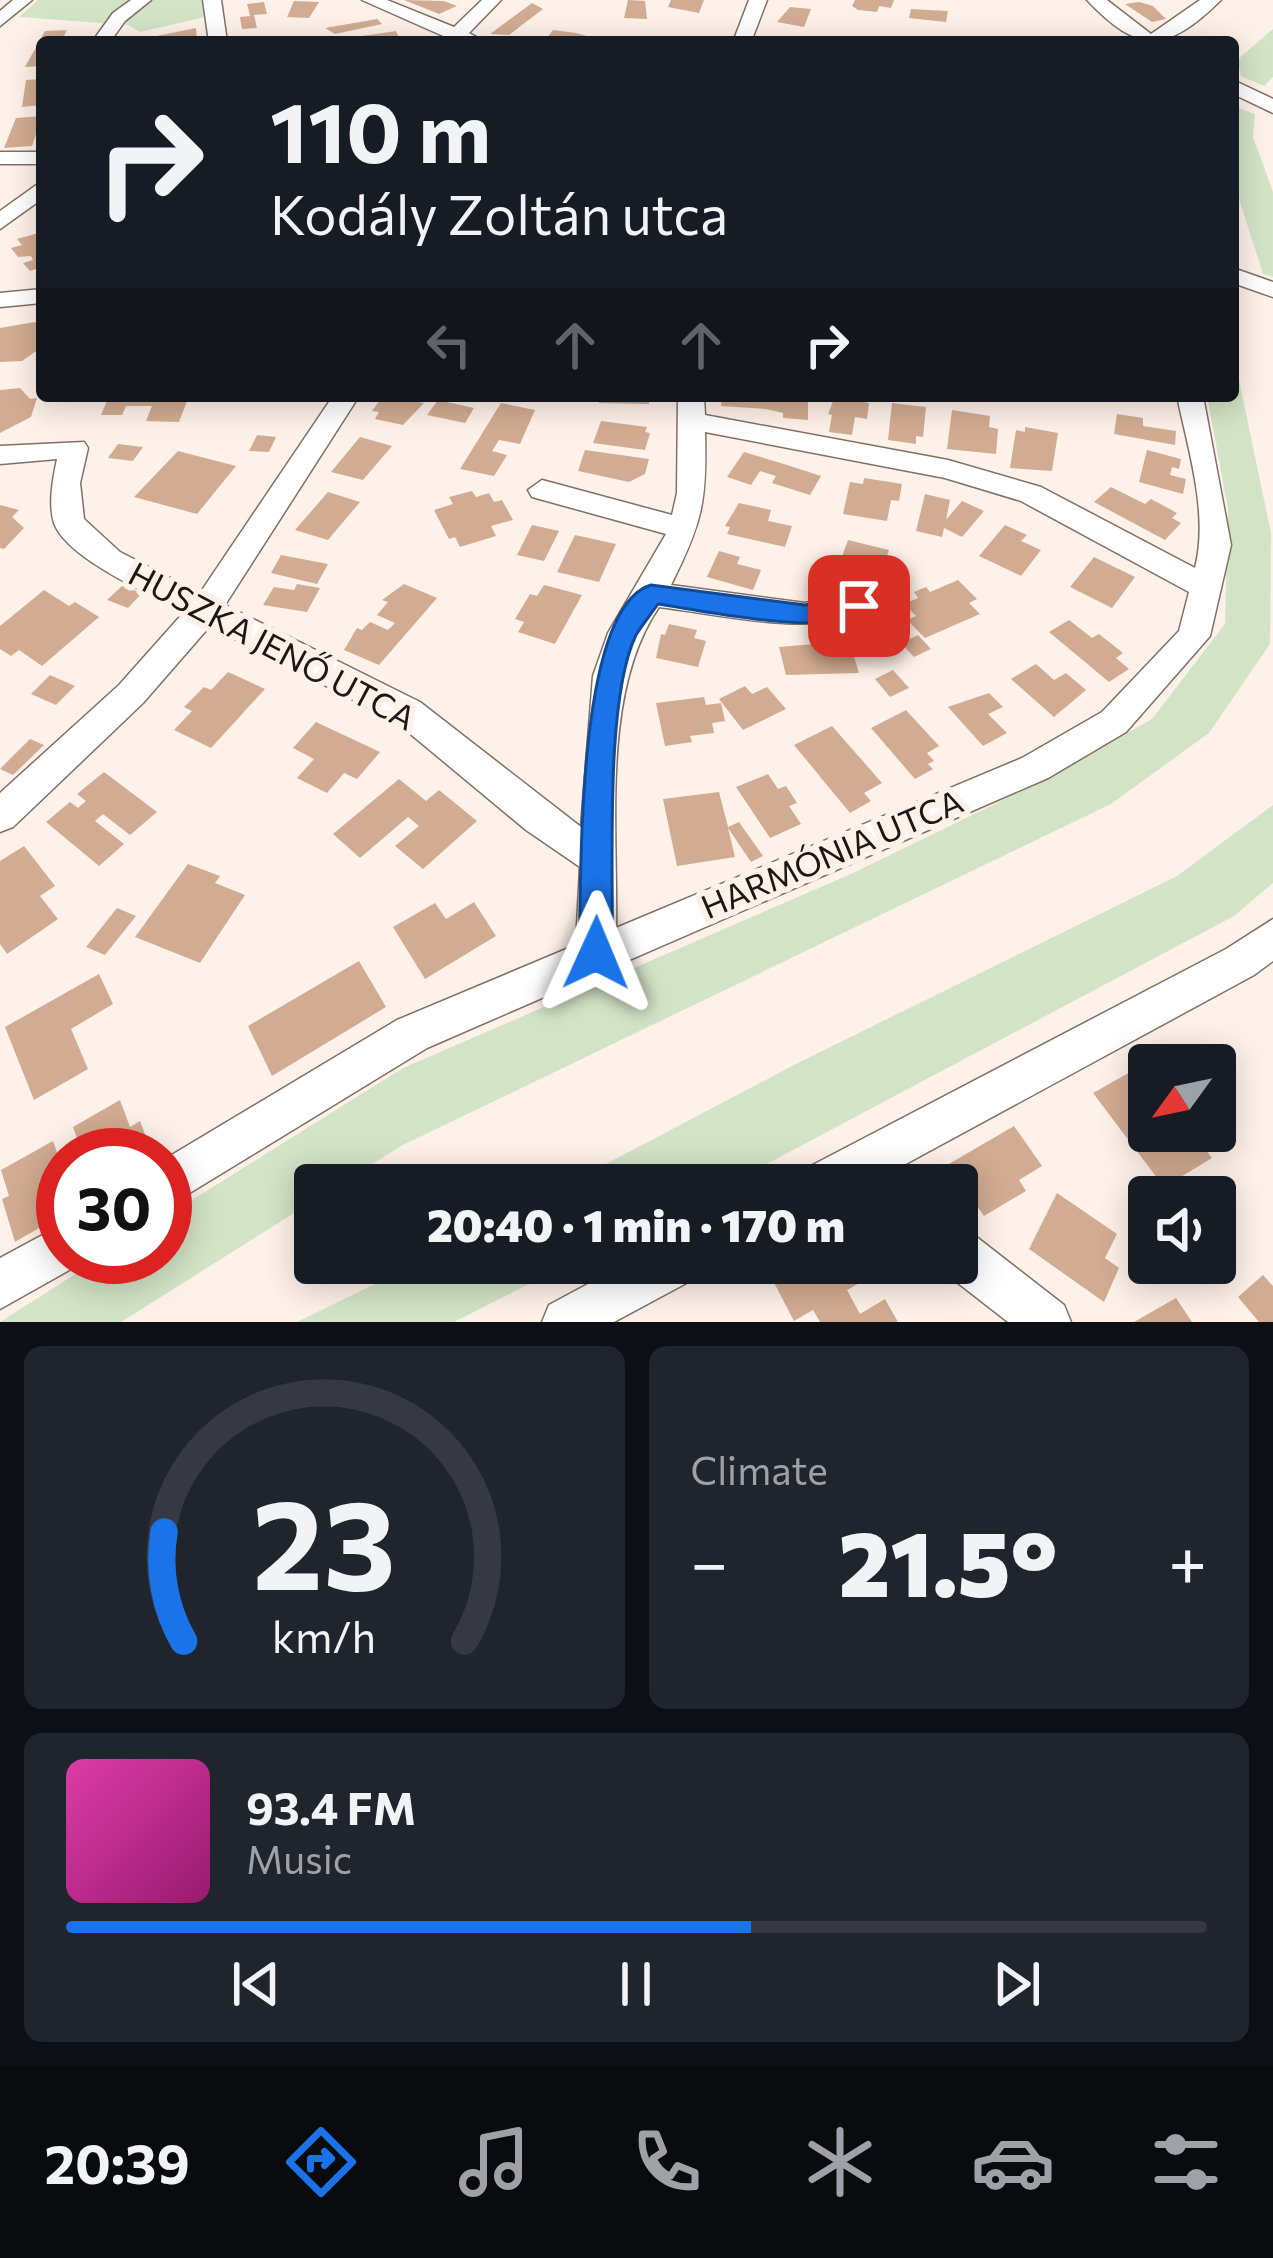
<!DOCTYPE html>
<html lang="en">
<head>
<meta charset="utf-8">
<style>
	body { margin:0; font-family:Commissioner,sans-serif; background:#20242c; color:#f1f3f6; height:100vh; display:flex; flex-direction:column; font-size:45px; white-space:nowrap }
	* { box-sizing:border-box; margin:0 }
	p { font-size:39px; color:#9ea1a6 }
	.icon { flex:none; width:66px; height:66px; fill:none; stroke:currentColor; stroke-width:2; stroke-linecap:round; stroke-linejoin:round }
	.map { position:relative; height:1322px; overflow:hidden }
	.sheet { display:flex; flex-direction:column; gap:24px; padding:24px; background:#0d0f14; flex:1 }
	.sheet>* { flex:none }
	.guide { position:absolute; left:36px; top:36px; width:1203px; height:366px; border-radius:12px; box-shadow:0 6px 30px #0003; background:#171b24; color:#f1f3f6; overflow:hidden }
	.needle { width:78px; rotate:237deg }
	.fabs { position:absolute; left:1128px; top:1044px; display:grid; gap:24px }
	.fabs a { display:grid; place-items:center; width:108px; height:108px; border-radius:12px; background:#171b24; box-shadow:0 6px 30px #0003; font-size:60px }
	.speed { position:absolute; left:36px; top:1128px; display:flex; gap:24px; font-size:60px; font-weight:700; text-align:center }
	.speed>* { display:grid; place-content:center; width:156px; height:156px; border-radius:50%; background:#171b24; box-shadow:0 6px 30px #0003; line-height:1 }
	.speed .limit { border:18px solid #d22; background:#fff; color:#111 }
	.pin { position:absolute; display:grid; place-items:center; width:102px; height:102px; color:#fff; margin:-51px; border-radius:24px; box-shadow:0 6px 18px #0006 }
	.me { position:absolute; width:132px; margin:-66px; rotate:1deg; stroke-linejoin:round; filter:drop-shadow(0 0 9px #0008) }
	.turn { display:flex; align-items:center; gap:42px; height:252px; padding:0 36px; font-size:54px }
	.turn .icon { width:156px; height:156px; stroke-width:2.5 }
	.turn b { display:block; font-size:84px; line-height:102px }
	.lanes { display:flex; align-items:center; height:114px; padding:0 36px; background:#0003; justify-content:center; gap:60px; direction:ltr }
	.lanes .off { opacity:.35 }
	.big { font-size:90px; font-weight:800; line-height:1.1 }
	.sheet .card { flex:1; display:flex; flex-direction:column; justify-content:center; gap:18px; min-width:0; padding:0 42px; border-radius:18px; background:#20242c }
	.sheet .dial { align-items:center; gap:0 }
	.dial svg { height:312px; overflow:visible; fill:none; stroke:#363941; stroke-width:7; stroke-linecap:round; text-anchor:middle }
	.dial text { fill:#f1f3f6; stroke:none }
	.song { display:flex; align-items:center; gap:36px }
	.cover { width:144px; height:144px; border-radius:18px; background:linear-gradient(135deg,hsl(320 70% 55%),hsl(320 70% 35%)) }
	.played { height:12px; border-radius:6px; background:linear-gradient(90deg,#1a73e8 60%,#363941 60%) }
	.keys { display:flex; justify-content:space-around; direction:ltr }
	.heat { display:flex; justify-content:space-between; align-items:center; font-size:66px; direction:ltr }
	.sheet .tiles { flex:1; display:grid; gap:24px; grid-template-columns:1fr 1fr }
	.card:last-child { grid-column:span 2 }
	.trip { position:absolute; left:294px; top:1164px; width:684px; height:120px; border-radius:12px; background:#171b24; box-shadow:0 6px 30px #0003; font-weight:800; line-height:120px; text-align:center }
	.tab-bar { display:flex; height:192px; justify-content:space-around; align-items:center; background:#090b0e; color:#9ea1a6 }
	.tab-bar .icon { width:84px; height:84px }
	.tab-bar .selected { color:#1a73e8 }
	.tab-bar b { font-size:54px; color:#f1f3f6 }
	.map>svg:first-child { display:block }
</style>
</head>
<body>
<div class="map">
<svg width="1273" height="1322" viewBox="0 0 1273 1322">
	<rect width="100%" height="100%" fill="#fef1e9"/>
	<g fill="#d3e3c6">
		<path d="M38,0H201L205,17L140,32L128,25L19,17Z"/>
		<path d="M1273,29V77L1264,86L1241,76L1237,60Z"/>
		<path d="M1233,106L1255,114L1253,137L1273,192V277L1263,274L1233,180Z"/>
		<path d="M1233,351L1271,533L1270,644L1209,733L1111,804L401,1146L339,1185H315V1200L121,1322H0L102,1257H165V1217L403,1068L851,874L1040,782L1152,719L1225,624L1228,509L1207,396H1233Z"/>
		<path d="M1273,805V883L1234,916L727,1185H566L796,1064L1177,876Z"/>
		<path d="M418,1263H570L454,1322H297Z"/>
	</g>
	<g fill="#d2ac92">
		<path d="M404,0L444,1L457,6L439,14Z"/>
		<path d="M628,0L645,1L647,19L624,18Z"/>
		<path d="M671,0H704L699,13L668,7Z"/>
		<path d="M855,0H894L891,8L879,6L877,12L858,10L852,6Z"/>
		<path d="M294,1L319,2L309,18L287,17Z"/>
		<path d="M264,2L267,14L254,15L257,28L242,29L240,17L250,16L247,4Z"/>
		<path d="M1139,2L1153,6L1166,19L1152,22L1125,4Z"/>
		<path d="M532,3L543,9L509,35L490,34Z"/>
		<path d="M790,7L811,9L804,27L777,22Z"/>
		<path d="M911,9L948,11L946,22L909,18Z"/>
		<path d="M377,19L382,24L335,34L325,28Z"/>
		<path d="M196,28L197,42H142V39Z"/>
		<path d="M67,30L61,42H42V66L25,67L45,31Z"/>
		<path d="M553,30L576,33L594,38L591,42H544Z"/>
		<path d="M396,31L401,42H365L362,36Z"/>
		<path d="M42,79V105L22,107L26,80Z"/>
		<path d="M42,116L32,146L4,148L16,118Z"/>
		<path d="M42,232V267L30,271L23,263L33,260L31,256L18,257L11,248L22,245L17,239Z"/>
		<path d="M35,322L42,326V347L22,361L0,362V328Z"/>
		<path d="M20,388L30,399L37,398L31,417L0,433V390Z"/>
		<path d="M109,396H189L179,422L146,421L152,406H126L122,415H101Z"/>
		<path d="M383,396H424L419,402L424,403L403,425L375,419L379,412L372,411Z"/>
		<path d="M599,396H649V404L599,403Z"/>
		<path d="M722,396H808V420L783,418V413L766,409L721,406Z"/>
		<path d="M835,396H865L864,402L869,403L867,419L855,417L852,435L829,432L832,415L828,414Z"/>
		<path d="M438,400L474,408L465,423L427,415Z"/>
		<path d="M501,403L535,410L520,444L499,440L492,451L507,455L494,476L460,469Z"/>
		<path d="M892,403L926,407L923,437L916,436V444L888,440Z"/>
		<path d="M952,410L990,416L989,427L998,429L996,454L947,449Z"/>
		<path d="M1117,414L1143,418V426L1176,431L1175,445L1114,434Z"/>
		<path d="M601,421L647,427L645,432L650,433L645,450L593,443Z"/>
		<path d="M1025,427L1058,433L1052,471L1010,468L1016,430L1025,432Z"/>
		<path d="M257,435L276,437L269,452L249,451Z"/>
		<path d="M360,437L392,446L363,480L331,472Z"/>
		<path d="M118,444L143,447L133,461L108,458Z"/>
		<path d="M585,450L649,459L645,474L629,482L578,471Z"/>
		<path d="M1147,450L1181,459L1179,469L1172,467L1170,475L1186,479L1183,494L1139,482Z"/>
		<path d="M178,451L236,466L197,514L134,497Z"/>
		<path d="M744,452L784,464L821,476L810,495L772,483L776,476L760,471L751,485L727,477Z"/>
		<path d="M864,478L902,484L899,501L891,500L887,521L843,514L850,482L863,484Z"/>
		<path d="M1111,487L1145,504L1151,499L1177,513L1172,518L1181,523L1165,540L1094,502Z"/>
		<path d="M472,491L476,497L489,493L494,502L502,500L513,520L491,526L496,536L460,547L455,537L449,539L434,510L453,504L449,497Z"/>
		<path d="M328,492L360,502L328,540L295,530Z"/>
		<path d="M925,494L950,500L946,520L962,501L984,511L962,537L944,528L942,537L916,531Z"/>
		<path d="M739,503L771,510L768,521L792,526L785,547L727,534L730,527L725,526Z"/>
		<path d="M0,505L19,510L12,517L24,528L4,549L0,548Z"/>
		<path d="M532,525L559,531L544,561L517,555Z"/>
		<path d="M1005,525L1027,535L1021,541L1041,550L1021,576L979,556Z"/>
		<path d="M575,535L616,544L599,582L557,572Z"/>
		<path d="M848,540L889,550L882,571L874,569L870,581L834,578Z"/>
		<path d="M719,551L740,557L737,564L761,570L753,590L707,577Z"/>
		<path d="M281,555L328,564L317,584L271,573Z"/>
		<path d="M1094,557L1135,577L1112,608L1070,587Z"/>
		<path d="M958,580L977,599L969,603L980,614L925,638L907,620L916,616L904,604L918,598L914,592L926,587L930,592Z"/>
		<path d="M297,584L320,588L307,612L263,605L274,587L294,590Z"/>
		<path d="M404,584L437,598L379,665L344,650L357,628L362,630L370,622L388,630L395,623L377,615L388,602L382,600Z"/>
		<path d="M544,585L582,595L555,644L518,632L524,622L515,619L530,594L537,596Z"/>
		<path d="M122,586L142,593L128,608L107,600Z"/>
		<path d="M44,590L69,606L75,602L99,617L42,666L19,650L11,656L0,649V626Z"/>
		<path d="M1069,620L1092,638L1099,634L1123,653L1116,658L1129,669L1109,682L1049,632Z"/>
		<path d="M669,624L697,630L694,638L706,641L698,667L656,658L661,634L665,635Z"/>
		<path d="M918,635L931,649L914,657L901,643Z"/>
		<path d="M849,641L859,673L786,675L779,647Z"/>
		<path d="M1036,664L1054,680L1066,673L1086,690L1054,717L1011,679Z"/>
		<path d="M893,670L909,688L890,697L875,679Z"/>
		<path d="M228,672L265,689L211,748L174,730L192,711L184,707L204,687L211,690Z"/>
		<path d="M50,675L75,686L56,705L31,694Z"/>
		<path d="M745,686L752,694L767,687L786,709L743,730L719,699Z"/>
		<path d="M989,693L1003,707L988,714L1007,733L983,746L948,707Z"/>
		<path d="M704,697L706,705L721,703L725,721L712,723L714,733L690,736L692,742L665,746L656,703Z"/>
		<path d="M906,710L939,746L927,753L934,761L928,764L933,769L915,779L871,728Z"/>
		<path d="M316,722L380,752L357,779L344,773L327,793L297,778L314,759L293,748Z"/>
		<path d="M832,726L882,783L864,793L871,801L850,813L794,745Z"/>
		<path d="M30,739L44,745L13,775L0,769Z"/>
		<path d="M104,772L157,812L130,835L103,814L95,821L124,844L99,866L46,822L70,802L78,808L86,801L77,794Z"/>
		<path d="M768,774L778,789L786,786L797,803L789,806L801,824L770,838L736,787Z"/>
		<path d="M399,779L426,801L439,790L477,821L423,869L395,846L419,826L408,817L360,858L333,834Z"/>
		<path d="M719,792L728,827L739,822L763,856L751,862L728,828L735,857L677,866L663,799Z"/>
		<path d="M24,846L55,886L40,896L58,919L7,954L0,944V861Z"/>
		<path d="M188,864L220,876L215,883L245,895L200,963L135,937Z"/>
		<path d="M474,902L496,936L425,979L393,927L435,903L446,919Z"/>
		<path d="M117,908L136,916L105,955L86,947Z"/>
		<path d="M359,961L386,1007L272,1076L248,1026Z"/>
		<path d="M99,974L113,1004L71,1029L88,1069L34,1100L5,1027Z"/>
		<path d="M1141,1066L1149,1077V1131H1191L1212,1158L1164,1187L1093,1093Z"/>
		<path d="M120,1100L130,1127L140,1121L153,1155H83L73,1127Z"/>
		<path d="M1014,1126L1042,1166L1019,1180L1026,1191L984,1216L977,1206L970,1210L942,1168Z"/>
		<path d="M53,1141L63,1170V1214L15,1242L2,1199L9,1196L1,1170Z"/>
		<path d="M1057,1193L1117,1234L1105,1258L1119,1268L1104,1302L1029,1249Z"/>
		<path d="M786,1263H862L870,1277L847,1290L860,1314L885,1299L898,1322H820L813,1310L794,1321L769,1273Z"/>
		<path d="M1263,1275L1273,1286V1322H1259L1238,1297Z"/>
		<path d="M1176,1298L1192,1322H1134Z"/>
	</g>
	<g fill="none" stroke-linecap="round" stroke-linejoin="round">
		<defs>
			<g id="minor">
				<path d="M13,0H32L0,26V11Z"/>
				<path d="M131,0H151L125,21L110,42H92L113,13Z"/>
				<path d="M203,0H221L227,42H209Z"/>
				<path d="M362,0H387L454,27L482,0H501L469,33L485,42L450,39Z"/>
				<path d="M749,0H767L751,42H733Z"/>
				<path d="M1087,0H1107L1151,34L1200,0H1221C1167,53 1139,55 1087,0Z"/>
				<path d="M1233,80L1273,99V113L1233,94Z"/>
				<rect x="0" y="152" width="42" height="12"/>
				<path d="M42,181V199L0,229V211Z"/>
				<path d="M1233,268L1273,282V297L1233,283Z"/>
				<path d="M42,289V303L0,307V293Z"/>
				<path d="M333,396H359L225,605L420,702L581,827L593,676L608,633L666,534L532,497L528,490L542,480L672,515L677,493L678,396H704L705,415L948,460L1041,487L1195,568C1209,514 1188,449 1177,396H1203L1231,545L1210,636L1126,732L1048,778L427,1048L165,1208V1159L397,1020L576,945L580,867L526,830L396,722L210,626L143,703L13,827L0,832V793L119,685L184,612C153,596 66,558 54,523C48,504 53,478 57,459L0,464V446L84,442L88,448L80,483L84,519L120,552L200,593ZM705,432L945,478L1021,501L1189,592L1179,631L1102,712L1022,758L616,928C618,827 601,692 659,607C729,616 801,635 870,614L875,606L870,598L859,594L805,603L671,585C702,523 707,502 705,432Z"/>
				<path d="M1273,919V961L1254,975L867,1185H798L805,1169L1226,949Z"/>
				<path d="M63,1224V1257H82L80,1264L0,1309V1258Z"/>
				<path d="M957,1229L974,1235L1064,1305L1071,1322H1008L940,1269L938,1263H957Z"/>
				<path d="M627,1263H699L692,1280L614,1322H542L549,1305Z"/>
			</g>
		</defs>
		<use href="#minor" stroke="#827064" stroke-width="3"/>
		<use href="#minor" fill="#fff" fill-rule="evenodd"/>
	</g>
	<path fill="#1a73e8" stroke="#114b97" stroke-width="3" d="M651,585L805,605L859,597L872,606C845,642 700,610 658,604C651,614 642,625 636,635C604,701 614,875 612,953L607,964L596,969L584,964L579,953C582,884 574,608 651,585Z"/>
	<g text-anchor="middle" stroke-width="12" stroke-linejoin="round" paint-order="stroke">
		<g font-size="33" fill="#1d1712" stroke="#fef1e9">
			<text transform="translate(272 646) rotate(28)" y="12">HUSZKA JENŐ UTCA</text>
			<text transform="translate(832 854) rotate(-23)" y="12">HARMÓNIA UTCA</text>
		</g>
	</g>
</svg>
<div class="fabs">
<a><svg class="needle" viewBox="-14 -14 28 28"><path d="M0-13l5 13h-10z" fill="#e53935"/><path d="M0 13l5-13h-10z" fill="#9ea1a6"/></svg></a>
<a><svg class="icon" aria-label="sound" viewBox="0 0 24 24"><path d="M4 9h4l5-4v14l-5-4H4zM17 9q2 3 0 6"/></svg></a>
</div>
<div class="speed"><div class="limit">30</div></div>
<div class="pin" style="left:859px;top:606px;background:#d93025"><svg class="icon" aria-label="arrive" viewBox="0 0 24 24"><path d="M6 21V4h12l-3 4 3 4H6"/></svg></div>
<svg class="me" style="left:596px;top:953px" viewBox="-20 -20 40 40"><path d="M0-17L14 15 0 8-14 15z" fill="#1a73e8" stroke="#fff" stroke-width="4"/></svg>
<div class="trip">20:40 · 1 min · 170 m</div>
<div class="guide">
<div class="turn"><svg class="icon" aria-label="right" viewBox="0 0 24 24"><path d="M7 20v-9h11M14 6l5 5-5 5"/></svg><div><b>110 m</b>Kodály Zoltán utca</div></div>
<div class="lanes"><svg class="icon off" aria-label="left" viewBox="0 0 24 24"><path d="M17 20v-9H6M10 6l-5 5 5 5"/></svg><svg class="icon off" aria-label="ahead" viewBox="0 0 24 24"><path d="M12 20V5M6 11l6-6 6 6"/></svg><svg class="icon off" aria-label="ahead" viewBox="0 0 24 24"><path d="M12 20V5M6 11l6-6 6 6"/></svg><svg class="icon" aria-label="right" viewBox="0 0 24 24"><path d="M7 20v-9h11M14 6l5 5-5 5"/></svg></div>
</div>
</div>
<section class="sheet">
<div class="tiles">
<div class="card dial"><svg viewBox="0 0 100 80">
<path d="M14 69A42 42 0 1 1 86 69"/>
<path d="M14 69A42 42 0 0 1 9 41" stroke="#1a73e8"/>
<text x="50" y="56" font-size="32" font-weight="700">23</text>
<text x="50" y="72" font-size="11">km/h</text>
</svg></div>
<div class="card"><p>Climate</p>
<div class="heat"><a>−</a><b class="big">21.5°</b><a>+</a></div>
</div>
<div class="card">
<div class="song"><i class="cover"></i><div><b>93.4 FM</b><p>Music</p></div></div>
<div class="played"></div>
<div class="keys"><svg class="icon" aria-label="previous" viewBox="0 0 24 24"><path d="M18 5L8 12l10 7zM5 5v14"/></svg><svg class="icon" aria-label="pause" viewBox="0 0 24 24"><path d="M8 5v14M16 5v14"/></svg><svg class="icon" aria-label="next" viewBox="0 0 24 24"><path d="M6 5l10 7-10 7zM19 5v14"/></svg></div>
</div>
</div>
</section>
<nav class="tab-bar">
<b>20:39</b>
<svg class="icon selected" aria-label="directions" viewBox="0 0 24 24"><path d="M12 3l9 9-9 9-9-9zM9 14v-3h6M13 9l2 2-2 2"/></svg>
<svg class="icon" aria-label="music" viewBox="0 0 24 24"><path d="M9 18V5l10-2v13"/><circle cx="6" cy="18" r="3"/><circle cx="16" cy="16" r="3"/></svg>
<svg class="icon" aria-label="phone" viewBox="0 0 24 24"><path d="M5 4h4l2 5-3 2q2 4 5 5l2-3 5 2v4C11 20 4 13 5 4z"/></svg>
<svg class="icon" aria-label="climate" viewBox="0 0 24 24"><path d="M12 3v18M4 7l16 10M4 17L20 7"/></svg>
<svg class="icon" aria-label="car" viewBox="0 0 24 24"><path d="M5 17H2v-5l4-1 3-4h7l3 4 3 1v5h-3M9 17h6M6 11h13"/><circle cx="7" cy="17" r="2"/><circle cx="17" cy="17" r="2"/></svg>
<svg class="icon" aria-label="filters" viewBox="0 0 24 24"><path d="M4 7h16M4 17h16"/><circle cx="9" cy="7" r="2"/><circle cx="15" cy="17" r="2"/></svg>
</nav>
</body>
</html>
